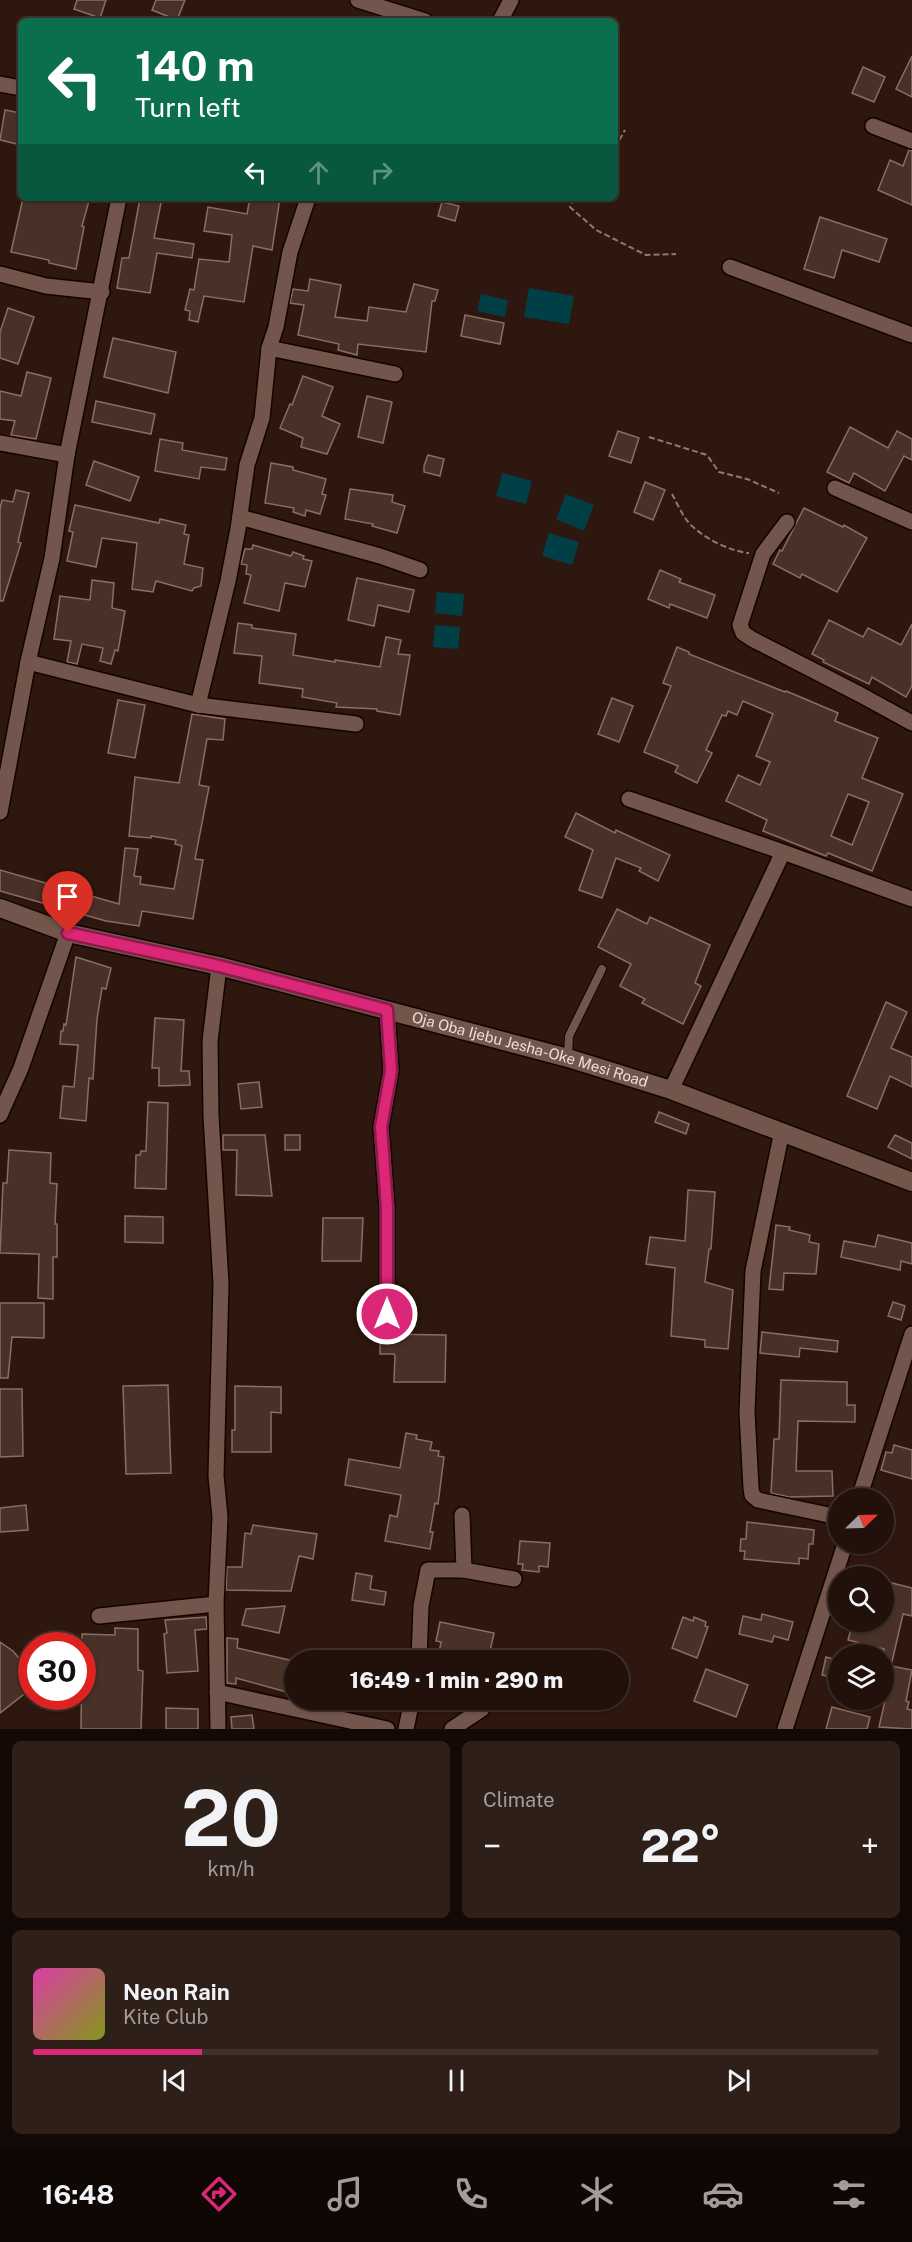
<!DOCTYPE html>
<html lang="en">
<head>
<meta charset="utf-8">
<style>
	body { margin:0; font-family:"Public Sans",sans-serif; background:#2e1f18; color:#f1f3f6; height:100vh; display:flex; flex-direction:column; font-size:22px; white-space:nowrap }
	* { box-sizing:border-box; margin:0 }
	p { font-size:20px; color:#a29d9c }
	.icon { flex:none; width:33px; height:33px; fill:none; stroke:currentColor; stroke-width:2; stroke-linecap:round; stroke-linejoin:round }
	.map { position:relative; height:1729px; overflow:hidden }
	.sheet { display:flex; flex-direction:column; gap:12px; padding:12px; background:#130906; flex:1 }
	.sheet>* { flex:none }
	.guide { position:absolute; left:18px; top:18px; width:600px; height:183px; border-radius:9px; box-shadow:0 2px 4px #0004,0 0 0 2px #3f312b; background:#0b6e4f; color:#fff; overflow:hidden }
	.needle { width:39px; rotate:67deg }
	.fabs { position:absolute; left:828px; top:1488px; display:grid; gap:12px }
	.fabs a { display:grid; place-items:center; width:66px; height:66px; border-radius:50%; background:#22110a; box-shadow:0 2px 4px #0004,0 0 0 2px #3f312b; font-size:30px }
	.speed { position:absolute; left:18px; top:1632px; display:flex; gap:12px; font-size:30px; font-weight:700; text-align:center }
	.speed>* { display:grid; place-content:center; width:78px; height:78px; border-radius:50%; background:#22110a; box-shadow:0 2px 4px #0004,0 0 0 2px #3f312b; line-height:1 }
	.speed .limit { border:9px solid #d22; background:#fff; color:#111 }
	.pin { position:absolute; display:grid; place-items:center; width:51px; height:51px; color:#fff; margin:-62px -26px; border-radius:50% 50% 50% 0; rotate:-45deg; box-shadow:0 0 6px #0007 }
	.pin .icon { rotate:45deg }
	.me { position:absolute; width:66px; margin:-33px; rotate:0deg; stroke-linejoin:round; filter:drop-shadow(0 0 4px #0008) }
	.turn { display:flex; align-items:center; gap:21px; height:126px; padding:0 18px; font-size:27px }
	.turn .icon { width:78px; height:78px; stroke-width:2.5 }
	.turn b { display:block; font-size:42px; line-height:51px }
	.lanes { display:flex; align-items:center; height:57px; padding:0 18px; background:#0003; justify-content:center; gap:30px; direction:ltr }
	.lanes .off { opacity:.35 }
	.big { font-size:45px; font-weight:800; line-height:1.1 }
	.sheet .widget { flex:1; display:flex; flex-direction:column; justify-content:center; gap:9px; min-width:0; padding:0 21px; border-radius:9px; background:#2e1f18 }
	.sheet .dial { align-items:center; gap:0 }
	.dial b { font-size:78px; line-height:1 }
	.song { display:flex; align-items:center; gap:18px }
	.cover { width:72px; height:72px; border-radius:9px; background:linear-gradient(135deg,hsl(320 70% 55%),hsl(70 70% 35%)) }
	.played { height:6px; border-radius:3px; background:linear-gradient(90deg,#db2777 20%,#3f312b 20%) }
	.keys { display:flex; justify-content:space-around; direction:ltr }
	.heat { display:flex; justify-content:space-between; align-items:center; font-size:33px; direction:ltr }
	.sheet .tiles { flex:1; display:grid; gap:12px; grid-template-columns:1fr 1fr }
	.widget:last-child { grid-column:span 2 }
	.trip { position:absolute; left:284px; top:1650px; width:345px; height:60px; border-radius:30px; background:#22110a; box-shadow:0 2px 4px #0004,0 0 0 2px #3f312b; font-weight:800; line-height:60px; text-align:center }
	.tab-bar { display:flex; height:96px; justify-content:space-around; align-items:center; background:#0e0704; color:#a29d9c }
	.tab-bar .icon { width:42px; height:42px }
	.tab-bar .on { color:#db2777 }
	.tab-bar b { font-size:27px; color:#f1f3f6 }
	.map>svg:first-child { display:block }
</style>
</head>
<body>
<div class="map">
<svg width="912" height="1729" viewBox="0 0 912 1729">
	<rect width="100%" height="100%" fill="#2e170e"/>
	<g fill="#003f46">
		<path d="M529,288L574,296L569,324L524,317Z"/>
		<path d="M481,294L508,300L505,317L477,311Z"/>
		<path d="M502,473L532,481L526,504L496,496Z"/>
		<path d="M566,494L594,505L584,531L556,519Z"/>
		<path d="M549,533L579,542L572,565L542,556Z"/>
		<path d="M437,592L464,594L462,616L435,613Z"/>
		<path d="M435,625L460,627L458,649L433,647Z"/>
	</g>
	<g fill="#4a3128" stroke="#8b6e63" stroke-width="1.5" fill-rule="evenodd">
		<path d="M77,0H106L100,18L74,9Z"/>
		<path d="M156,0H185L177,20L152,10Z"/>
		<path d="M912,56V97L896,89Z"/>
		<path d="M863,67L885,77L874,102L852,93Z"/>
		<path d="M5,110L21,113V145L0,140Z"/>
		<path d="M909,150L912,151V205L878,190L890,160L903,166Z"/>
		<path d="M23,198H77L89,201L82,226L84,227L76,269L49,263V260L11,252Z"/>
		<path d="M140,198H162L154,238L194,244L192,258L157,253L150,293L117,288L122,258H129Z"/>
		<path d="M250,198H280L272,250L253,246L244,302L204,296L198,322L189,320L190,311L185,310L190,289L194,290L199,259L229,262L232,235L204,231L208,207L247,214Z"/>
		<path d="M442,202L459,206L455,221L438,216Z"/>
		<path d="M820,217L887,239L879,262L842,250L834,278L804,269Z"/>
		<path d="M310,279L341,285L335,317L367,321L369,307L406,312L414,284L438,290L435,301H432L426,352L358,344L357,355L338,350L339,344L298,335L304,305L290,303L293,289L308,291Z"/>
		<path d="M8,308L34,317L18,364L0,358V332Z"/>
		<path d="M465,315L504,323L500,344L461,336Z"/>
		<path d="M113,338L176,352L168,393L104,377Z"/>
		<path d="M27,372L51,378L36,439L11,435L15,421L0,419V391L21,396Z"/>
		<path d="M303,376L333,387L322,416L340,424L327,454L301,447L303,438L280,428L290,404L292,405Z"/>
		<path d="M367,396L392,402L383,443L358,437Z"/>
		<path d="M96,401L155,414L151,434L92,422Z"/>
		<path d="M850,427L888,448L897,431L912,439V460L904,456L885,491L854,473L849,483L827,472Z"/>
		<path d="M618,431L639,438L631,463L609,456Z"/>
		<path d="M160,439L183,443L182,450L227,458L225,470L201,467L199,479L155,471Z"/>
		<path d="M428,455L444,459L440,476L424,472V466Z"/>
		<path d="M94,461L139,477L130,501L86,485Z"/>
		<path d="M271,463L293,467V470L326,479L322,494L326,495L320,514L306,510L305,516L293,512L294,508L265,503Z"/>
		<path d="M645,482L665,490L653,520L634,512Z"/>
		<path d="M350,489L393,495L392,502L405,506L397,533L372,526L373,524L345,519Z"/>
		<path d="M16,490L29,493L18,542L21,543L3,601H0V509L2,500L13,502Z"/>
		<path d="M75,505L159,523L160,519L186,525L184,534L189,535L184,564L203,568L201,586L194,588L192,591L156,581L153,592L132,589L137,543L102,538L96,567L67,561L73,532L69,531Z"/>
		<path d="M804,508L843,527L844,525L867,538L837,592L802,574L800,578L773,564L780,550L782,551Z"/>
		<path d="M253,545L291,556L293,552L304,556L303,559L312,561L305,587L285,583L279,611L244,603L251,575L246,574L247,565L241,564L245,549H252Z"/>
		<path d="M660,570L681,579L679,582L715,595L707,618L670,604L669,608L648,599Z"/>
		<path d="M357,578L414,590L409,612L378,605L374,626L348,620Z"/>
		<path d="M92,580L114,583L112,608L125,611L118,651L115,650L111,664L100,661L103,648L82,644L77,664L67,662L71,641L54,639L60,596L90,600Z"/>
		<path d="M829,620L863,637L868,628L901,645L912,624V686L906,697L872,677L869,684L823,662L824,660L812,654Z"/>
		<path d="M238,623L252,625V628L296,634L293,655L335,662V660L380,667L386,637L401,640L398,654L410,655L400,715L377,711V709L336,707L337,703L302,697L303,689L259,683L262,656L234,653Z"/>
		<path d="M677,647L689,652V654L785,692L786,691L838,713L835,721L878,738L862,778L903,794L872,871L828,853L826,856L763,831L767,820L726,801L738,775L760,785L770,762L756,756L773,714L743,701L737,715L728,711L726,716L722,715L706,750L712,753L697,783L675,772L678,766L644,752L671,686L663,683ZM848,794L869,802L852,845L831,836Z"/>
		<path d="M612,698L633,706L619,742L598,734Z"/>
		<path d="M118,700L145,705L135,758L108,753Z"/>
		<path d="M192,714L225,719L223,740L207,739L199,785L209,787L195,859L203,860L193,919L142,911L139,926L106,921L0,891V870L119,904L125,848L138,849L134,876L141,877L140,884L174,889L182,846L175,844L176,840L151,836V838L129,836L135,777L179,783Z"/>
		<path d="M576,813L615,833L616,830L670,855L658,881L639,871L641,868L616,858L602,898L579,890L593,850L565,837Z"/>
		<path d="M617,909L647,924L650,917L710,945L695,983L701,986L683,1024L642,1003L645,999L620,986L631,964L598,947Z"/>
		<path d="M76,957L111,968L106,989L102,988L97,1019L93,1079L89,1078L86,1121L60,1118L63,1086L74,1087L78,1045L60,1044L61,1031H63L64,1024L66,1025Z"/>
		<path d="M886,1002L907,1012L891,1048L912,1057V1087L890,1076L877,1109L847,1096Z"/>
		<path d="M155,1018L184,1020L181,1071H189L190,1085L159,1086V1068H152Z"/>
		<path d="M259,1082L262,1107L241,1109L238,1084Z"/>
		<path d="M148,1102L168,1103L166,1189L135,1188L136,1155H140L141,1151H146Z"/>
		<path d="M659,1112L689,1124L686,1134L655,1122Z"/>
		<path d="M223,1135H265L272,1196L236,1195L237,1150H223Z"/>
		<rect x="285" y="1135" width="15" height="15"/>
		<path d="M895,1135L912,1143V1159L888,1147Z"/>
		<path d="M9,1150L51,1153L50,1183L57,1184L55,1224H57V1257H53V1299L38,1298L39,1254L0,1253L3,1183H7Z"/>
		<path d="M688,1190L715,1192L711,1249H709L705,1282L733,1290L728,1349L705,1347V1340L671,1336L675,1268L646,1264L650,1237L685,1241Z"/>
		<path d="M125,1216L163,1217V1243L125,1242Z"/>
		<path d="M323,1218H363L361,1261H322Z"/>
		<path d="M776,1225L790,1227L789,1230L810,1235L809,1242L819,1244L816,1274L784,1273L783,1290L769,1289Z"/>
		<path d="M878,1235L912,1243V1264L901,1261L900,1270L841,1257L844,1241L875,1247Z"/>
		<path d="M893,1302L905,1306L901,1320L888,1316Z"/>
		<path d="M0,1303H44V1338L12,1337L8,1378H0Z"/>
		<path d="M762,1332L838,1341L837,1352L800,1348L799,1357L760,1353Z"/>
		<path d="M380,1334L446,1335L445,1382H394L395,1356L394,1354H380Z"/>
		<path d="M781,1380L847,1382V1405H855V1422L798,1421L796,1471H832L833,1496L789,1497L771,1493L774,1439H779Z"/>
		<path d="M168,1385L171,1473L126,1474L123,1386Z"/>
		<path d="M235,1386L281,1387V1413L271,1412V1452H232V1430H235Z"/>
		<path d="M0,1389H22L23,1456L0,1457Z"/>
		<path d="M406,1433L417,1435L416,1439L432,1442L430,1450L439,1451L438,1456L444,1457L438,1504L435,1503L430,1532H433L430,1549L385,1541L390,1515L397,1517L401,1495L345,1485L349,1459L400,1468Z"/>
		<path d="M894,1445L912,1450V1479L881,1470L886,1452L892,1453Z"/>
		<path d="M26,1505L28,1530L0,1532V1508Z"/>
		<path d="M747,1522L814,1530L813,1544H809L808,1559L799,1558V1564L744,1559L745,1551H740L741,1539H746Z"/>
		<path d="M253,1525L317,1534L313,1559L299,1556L291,1591L226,1590L227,1567H242L245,1533L251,1534Z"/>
		<path d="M520,1541L550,1543L548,1567L539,1566V1572L522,1570L523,1564H518Z"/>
		<path d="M356,1573L372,1576L370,1589L386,1592L384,1605L352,1600Z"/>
		<path d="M884,1581L912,1588V1616L903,1614L891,1666L912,1670L906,1701L909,1702L907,1709L912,1710V1729L879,1727L887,1692L884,1691V1649L848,1640L853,1622H884Z"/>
		<path d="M285,1606L279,1633L242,1625L246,1609Z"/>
		<path d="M762,1614L793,1622L788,1640L774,1636L772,1642L739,1634L743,1616L761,1620Z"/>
		<path d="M206,1617L207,1629L195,1630L198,1671L167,1673L164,1634L167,1633L165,1620Z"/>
		<path d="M683,1617L693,1621L694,1617L706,1622L705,1626L708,1627L697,1658L672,1648Z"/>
		<path d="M440,1622L494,1633L488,1660H474L439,1653L441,1642L436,1641Z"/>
		<path d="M115,1628L138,1629V1670L143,1671L141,1729H81L82,1634L115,1635Z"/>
		<path d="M227,1638L238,1639L237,1648L294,1661V1694L236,1678V1684L227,1683Z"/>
		<path d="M0,1642L13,1651L32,1674V1688L0,1713Z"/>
		<rect x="369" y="1649" width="34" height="11"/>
		<path d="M826,1657L838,1660V1679L822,1675Z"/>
		<path d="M706,1669L748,1685L736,1717L694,1701Z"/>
		<path d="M832,1707L870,1717L867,1729H826Z"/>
		<path d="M166,1708L198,1709V1729H166Z"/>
		<path d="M252,1715L254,1729H232L231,1717Z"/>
	</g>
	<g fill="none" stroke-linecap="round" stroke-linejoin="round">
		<defs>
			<path id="lane" d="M568,1056L569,1036L602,969"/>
			<g id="street">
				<path d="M358,0L425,21"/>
				<path d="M500,21L511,0"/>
				<path d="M0,84L21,88"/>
				<path d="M873,126L912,141"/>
				<path d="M730,267L912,335"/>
				<path d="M0,274L46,286L102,292"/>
				<path d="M269,348L395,374"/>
				<path d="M0,443L67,455"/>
				<path d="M835,488L912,522"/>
				<path d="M240,517L380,556L420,570"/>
				<path d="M787,522L763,554L740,625L743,633L752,639L861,695L912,723"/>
				<path d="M28,662L198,705L228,581L238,529L247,465L262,418L269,348L276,327L290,252L308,198"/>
				<path d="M198,705L356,724"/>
				<path d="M629,799L783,852"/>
				<path d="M0,812L28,662L52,558L67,455L119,198"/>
				<path d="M671,1090L783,852L912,899"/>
				<path d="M0,1115L21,1068L68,933"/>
				<path d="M782,1131L753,1271L747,1412L751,1488L752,1495L758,1500L838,1517"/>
				<path d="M387,1314V1207L381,1127L391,1071L387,1010"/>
				<path d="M859,1498L912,1334"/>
				<path d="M462,1515L464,1570"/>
				<path d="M99,1616L216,1604"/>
				<path d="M419,1660L421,1606L428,1570H464L514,1579"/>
				<path d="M217,1692L387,1729"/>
				<path d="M218,1729L216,1604L220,1517L216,1476L221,1284L211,1116L210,1041L219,966"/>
				<path d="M406,1729L412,1700"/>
				<path d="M452,1729L482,1709"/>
				<path d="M785,1729L845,1544"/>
			</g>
			<g id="secondary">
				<path id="s1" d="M0,908L68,933L219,966L568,1058L671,1090L912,1182"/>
			</g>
		</defs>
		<use href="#lane" stroke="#150300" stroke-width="10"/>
		<use href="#street" stroke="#150300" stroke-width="18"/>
		<use href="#secondary" stroke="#150300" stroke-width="21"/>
		<g stroke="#8e7b73" stroke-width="2" stroke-dasharray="6 3" stroke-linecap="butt">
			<path d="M615,148L625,130"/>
			<path d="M574,198L570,207L596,230L646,255L676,254"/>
			<path d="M649,437L707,455L719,472L747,479L779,493"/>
			<path d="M672,494C677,503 682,515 689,523C703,538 729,551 749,553"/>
		</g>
		<use href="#lane" stroke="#72564c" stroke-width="8"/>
		<use href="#street" stroke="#72564c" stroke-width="15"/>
		<use href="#secondary" stroke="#72564c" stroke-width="18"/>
	</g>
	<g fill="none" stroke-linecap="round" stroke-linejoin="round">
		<defs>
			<path id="route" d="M68,933L219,966L387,1010L391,1071L381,1127L387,1207V1314"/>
		</defs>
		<use href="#route" stroke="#8e194d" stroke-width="15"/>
		<use href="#route" stroke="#db2777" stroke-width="10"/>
	</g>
	<g text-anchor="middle" stroke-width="6" stroke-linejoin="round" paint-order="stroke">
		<g font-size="15" fill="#edddd6" stroke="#230e06">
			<text dy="5" stroke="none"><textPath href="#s1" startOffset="549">Oja Oba Ijebu Jesha-Oke Mesi Road</textPath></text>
		</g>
	</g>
</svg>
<div class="fabs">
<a><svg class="needle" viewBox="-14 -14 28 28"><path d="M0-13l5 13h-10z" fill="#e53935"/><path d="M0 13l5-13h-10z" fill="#a29d9c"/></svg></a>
<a><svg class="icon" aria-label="search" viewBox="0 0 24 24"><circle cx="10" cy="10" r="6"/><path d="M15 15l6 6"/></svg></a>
<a><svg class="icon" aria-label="layers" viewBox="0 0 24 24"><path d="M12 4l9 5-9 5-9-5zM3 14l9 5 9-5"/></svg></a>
</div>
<div class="speed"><div class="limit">30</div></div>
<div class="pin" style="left:68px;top:933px;background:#d93025"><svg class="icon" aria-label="arrive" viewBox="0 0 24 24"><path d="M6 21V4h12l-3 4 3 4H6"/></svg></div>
<svg class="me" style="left:387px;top:1314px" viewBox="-20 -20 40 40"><circle r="17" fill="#db2777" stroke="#fff" stroke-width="3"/><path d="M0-11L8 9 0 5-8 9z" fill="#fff"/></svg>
<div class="trip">16:49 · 1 min · 290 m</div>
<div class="guide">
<div class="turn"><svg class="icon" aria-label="left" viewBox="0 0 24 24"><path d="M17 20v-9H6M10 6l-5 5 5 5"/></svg><div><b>140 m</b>Turn left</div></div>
<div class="lanes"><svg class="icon" aria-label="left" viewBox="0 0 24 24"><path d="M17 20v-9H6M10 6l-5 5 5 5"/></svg><svg class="icon off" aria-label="ahead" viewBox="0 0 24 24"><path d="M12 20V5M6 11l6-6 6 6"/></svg><svg class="icon off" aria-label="right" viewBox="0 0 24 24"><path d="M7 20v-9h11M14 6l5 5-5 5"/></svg></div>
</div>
</div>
<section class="sheet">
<div class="tiles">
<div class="widget dial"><b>20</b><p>km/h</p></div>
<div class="widget"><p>Climate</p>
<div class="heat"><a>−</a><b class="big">22°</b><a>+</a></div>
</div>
<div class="widget">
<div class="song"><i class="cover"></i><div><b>Neon Rain</b><p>Kite Club</p></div></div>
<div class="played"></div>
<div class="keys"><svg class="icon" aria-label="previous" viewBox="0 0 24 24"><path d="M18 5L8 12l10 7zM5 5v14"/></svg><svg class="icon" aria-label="pause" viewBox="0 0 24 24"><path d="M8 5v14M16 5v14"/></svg><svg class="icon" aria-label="next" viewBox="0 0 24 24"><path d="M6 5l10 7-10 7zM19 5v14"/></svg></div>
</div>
</div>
</section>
<nav class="tab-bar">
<b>16:48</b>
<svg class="icon on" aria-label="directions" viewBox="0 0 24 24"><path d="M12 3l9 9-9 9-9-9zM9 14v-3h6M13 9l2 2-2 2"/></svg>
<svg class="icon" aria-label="music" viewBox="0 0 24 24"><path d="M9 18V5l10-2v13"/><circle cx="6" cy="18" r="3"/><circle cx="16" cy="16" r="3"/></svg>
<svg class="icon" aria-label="phone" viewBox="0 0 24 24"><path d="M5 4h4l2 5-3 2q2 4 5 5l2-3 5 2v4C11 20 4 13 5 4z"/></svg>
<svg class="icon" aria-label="climate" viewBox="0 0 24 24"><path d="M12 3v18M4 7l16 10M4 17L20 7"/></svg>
<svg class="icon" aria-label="car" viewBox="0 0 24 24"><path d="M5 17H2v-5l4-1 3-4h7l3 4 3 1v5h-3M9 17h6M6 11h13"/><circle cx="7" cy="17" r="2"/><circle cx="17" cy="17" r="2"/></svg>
<svg class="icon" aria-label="filters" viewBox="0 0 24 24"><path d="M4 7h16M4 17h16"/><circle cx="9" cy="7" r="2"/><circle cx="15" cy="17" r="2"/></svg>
</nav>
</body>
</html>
